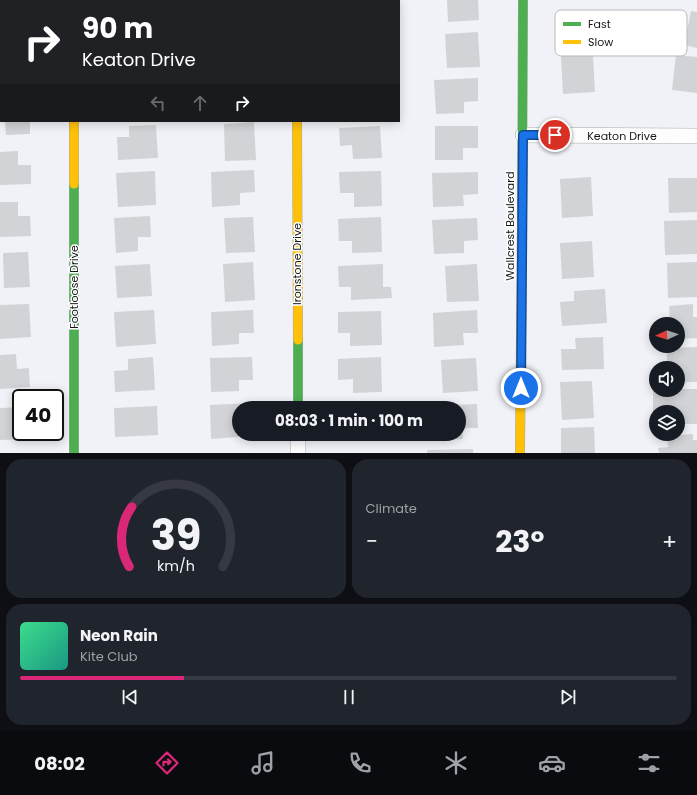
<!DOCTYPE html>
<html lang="en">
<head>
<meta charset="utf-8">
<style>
	body { margin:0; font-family:Poppins,sans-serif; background:#20242c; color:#f1f3f6; height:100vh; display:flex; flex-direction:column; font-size:15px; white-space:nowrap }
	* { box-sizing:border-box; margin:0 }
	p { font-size:13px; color:#9ea1a6 }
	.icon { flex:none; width:22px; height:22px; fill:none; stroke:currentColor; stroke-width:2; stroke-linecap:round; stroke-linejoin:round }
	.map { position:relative; height:453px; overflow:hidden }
	.panel { display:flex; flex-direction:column; gap:6px; padding:6px; background:#0d0f14; flex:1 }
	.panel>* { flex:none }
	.guide { position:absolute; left:0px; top:0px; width:400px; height:122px; box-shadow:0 2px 10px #0003; background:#202124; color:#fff; overflow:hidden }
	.needle { width:26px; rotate:267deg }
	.fabs { position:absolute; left:649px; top:317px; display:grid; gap:8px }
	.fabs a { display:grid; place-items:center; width:36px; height:36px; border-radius:50%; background:#171b24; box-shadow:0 2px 10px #0003; font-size:20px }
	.speed { position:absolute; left:12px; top:389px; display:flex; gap:8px; font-size:20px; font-weight:700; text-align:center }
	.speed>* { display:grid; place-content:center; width:52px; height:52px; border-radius:50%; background:#171b24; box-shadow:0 2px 10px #0003; line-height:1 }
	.speed .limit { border:2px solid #111; border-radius:6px; background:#fff; color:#111 }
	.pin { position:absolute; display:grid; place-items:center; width:34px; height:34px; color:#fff; margin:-17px; border:2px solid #fff; border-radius:50%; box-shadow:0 1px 4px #0007 }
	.me { position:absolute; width:44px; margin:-22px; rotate:0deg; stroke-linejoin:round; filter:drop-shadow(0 0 3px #0008) }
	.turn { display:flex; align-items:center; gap:14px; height:84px; padding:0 16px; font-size:18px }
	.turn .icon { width:52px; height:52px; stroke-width:2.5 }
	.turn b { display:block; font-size:28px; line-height:34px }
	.lanes { display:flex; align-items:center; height:38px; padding:0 16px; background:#0003; justify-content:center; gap:20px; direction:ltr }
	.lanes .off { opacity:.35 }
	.big { font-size:30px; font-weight:700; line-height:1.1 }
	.panel .widget { flex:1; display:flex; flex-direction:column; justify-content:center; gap:6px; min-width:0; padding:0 14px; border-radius:16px; background:#20242c }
	.panel .dial { align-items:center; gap:0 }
	.dial svg { height:104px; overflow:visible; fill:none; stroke:#363941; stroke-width:7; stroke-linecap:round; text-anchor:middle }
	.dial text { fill:#f1f3f6; stroke:none }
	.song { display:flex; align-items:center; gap:12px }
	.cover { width:48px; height:48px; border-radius:6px; background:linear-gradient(135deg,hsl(150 70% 55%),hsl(170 70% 35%)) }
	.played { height:4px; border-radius:2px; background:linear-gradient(90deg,#db2777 25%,#363941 25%) }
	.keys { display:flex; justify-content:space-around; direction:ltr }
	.heat { display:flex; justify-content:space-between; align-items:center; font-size:22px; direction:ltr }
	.panel .tiles { flex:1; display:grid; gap:6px; grid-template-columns:1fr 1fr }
	.widget:last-child { grid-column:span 2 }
	.trip { position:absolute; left:232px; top:401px; width:234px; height:40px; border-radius:20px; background:#171b24; box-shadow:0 2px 10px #0003; font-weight:700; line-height:40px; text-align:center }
	.menu { display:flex; height:64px; justify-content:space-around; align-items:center; background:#090b0e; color:#9ea1a6 }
	.menu .icon { width:28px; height:28px }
	.menu .selected { color:#db2777 }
	.menu b { font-size:18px; color:#f1f3f6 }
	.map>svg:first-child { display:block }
</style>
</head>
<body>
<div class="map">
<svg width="697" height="453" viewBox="0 0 697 453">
	<rect width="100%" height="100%" fill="#f1f2f7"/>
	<g fill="#d2d3d6">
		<path d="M447,0H478L479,20L448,22Z"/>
		<path d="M691,11L697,12V48L684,45Z"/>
		<path d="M478,32L480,67L447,68L445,34Z"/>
		<path d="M593,55L595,92L563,94L561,56Z"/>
		<path d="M676,55L697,57V93L672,90Z"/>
		<path d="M478,78V101L464,102V113L436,114L434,80Z"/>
		<path d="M5,121H30V134L6,135Z"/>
		<path d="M254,122L256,160L225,161L224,124Z"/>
		<path d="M156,125L158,158L118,160L117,137H129V126Z"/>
		<path d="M380,126L382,158L353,159L352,145L340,146L339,128Z"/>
		<path d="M435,126H478V148H463V160H435Z"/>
		<path d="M18,151V165H31V184L0,185V152Z"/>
		<path d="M254,170L255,192L240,193V205L212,207L211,172Z"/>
		<path d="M155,171L156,205L118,207L116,173Z"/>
		<path d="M381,171L382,206L354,207V193H340L339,172Z"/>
		<path d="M478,172V194L463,195L464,206L433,207L432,173Z"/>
		<path d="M591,177L593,216L562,218L560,179Z"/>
		<path d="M668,178H697V212L669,213Z"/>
		<path d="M0,202H18V216H30L31,236L0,237Z"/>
		<path d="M150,216L151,237H138V251L116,253L114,218Z"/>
		<path d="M253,217L255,252L226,253L224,218Z"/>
		<path d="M381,217L382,252L352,253V241H339L338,219Z"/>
		<path d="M477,218L478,240L464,241V253L434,254L432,220Z"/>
		<path d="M697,220V254L665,255L664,221Z"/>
		<path d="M592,241L594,277L562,279L560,243Z"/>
		<path d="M28,252L30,287L4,288L3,253Z"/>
		<path d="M253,262L255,300L225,302L223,264Z"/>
		<path d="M697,262V297L668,298L667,263Z"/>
		<path d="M150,264L152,296L117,298L115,266Z"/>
		<path d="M383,264V287H391L392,298L351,300V287H339L338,266Z"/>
		<path d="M477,264L479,301L447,302L445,266Z"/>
		<path d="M605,289L607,323L562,326L560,302L574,301V291Z"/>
		<path d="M29,304L31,337L0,339V305Z"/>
		<path d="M693,304V317H697V338L678,339V324H670L669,306Z"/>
		<path d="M154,310L156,344L116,347L114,312Z"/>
		<path d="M253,310L254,333H239V344L212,346L211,312Z"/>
		<path d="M477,310L478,333H463L464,345L434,347L433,313Z"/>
		<path d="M381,311L382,345L350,346V333H338V312Z"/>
		<path d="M603,337L604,369L562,370L561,349H576L575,338Z"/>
		<path d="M697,347V382H678V368H667V348Z"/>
		<path d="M16,354L17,369L29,368L30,387L0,389V355Z"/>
		<path d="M153,357L155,390L115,392L114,371L128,370V359Z"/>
		<path d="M252,357L253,380H239V391L211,392L210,358Z"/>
		<path d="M381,357L382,392L353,393V379L338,380V359Z"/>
		<path d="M476,358L478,391L443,393L441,360Z"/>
		<path d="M592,381L594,418L562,420L560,382Z"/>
		<path d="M653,389H697V424H678V412H656V424H653Z"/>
		<path d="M253,403V408H239L238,437L211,439L210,405Z"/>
		<path d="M380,404V408H338V406Z"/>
		<path d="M477,404L478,428H462L463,439L434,440V434H459V408H433V406Z"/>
		<path d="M157,406L158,435L115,437L114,408Z"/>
		<path d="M21,407V432H29V439L0,440V408Z"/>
		<path d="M594,427L595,453H561V428Z"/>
		<path d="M339,434H368V438L339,440Z"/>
		<path d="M693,434V440H697V453H659L658,448L668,447L667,436Z"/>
		<path d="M473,449V453H427V450Z"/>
	</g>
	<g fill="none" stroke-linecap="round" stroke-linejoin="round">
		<defs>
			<g id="street">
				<path d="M75,1V0"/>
				<path d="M297,1V0"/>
				<path d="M523,135L697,136"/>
				<path d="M298,434V453"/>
			</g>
			<g id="fast">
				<path d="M74,184V453"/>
				<path d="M522,222L523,0"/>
				<path d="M298,340V408"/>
			</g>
			<g id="slow">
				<path d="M74,121V184"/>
				<path d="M297,121L298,340"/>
				<path d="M520,453L522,222"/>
			</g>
		</defs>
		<use href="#street" stroke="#a8a9ad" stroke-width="16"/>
		<use href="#fast" stroke="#a8a9ad" stroke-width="10"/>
		<use href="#slow" stroke="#a8a9ad" stroke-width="10"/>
		<use href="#street" stroke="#fdfdfe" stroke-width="15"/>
		<use href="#fast" stroke="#4caf50" stroke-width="9"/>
		<use href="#slow" stroke="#ffc107" stroke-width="9"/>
	</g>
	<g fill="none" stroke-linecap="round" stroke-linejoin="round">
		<defs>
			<path id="route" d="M521,388L523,135H555"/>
		</defs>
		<use href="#route" stroke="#114b97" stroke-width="10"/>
		<use href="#route" stroke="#1a73e8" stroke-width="7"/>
	</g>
	<g text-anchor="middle" stroke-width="3" stroke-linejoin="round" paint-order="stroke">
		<g font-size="11" fill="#151619" stroke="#fff">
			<text x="622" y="140">Keaton Drive</text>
			<text transform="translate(510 226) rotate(-90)" y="4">Wallcrest Boulevard</text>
			<text transform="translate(297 264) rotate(-90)" y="4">Ironstone Drive</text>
			<text transform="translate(74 287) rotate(-90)" y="4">Footloose Drive</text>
		</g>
	</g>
	<rect x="555" y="10" width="132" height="46" rx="6" fill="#fff" stroke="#b9b9ba" stroke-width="1"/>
	<rect x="563" y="22" width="18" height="4" fill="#4caf50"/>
	<rect x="563" y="40" width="18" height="4" fill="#ffc107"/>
	<g font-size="11" fill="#151619">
		<text x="588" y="28">Fast</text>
		<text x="588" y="46">Slow</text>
	</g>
</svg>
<div class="fabs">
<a><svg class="needle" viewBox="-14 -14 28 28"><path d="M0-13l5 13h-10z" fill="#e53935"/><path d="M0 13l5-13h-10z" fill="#9ea1a6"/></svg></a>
<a><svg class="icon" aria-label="sound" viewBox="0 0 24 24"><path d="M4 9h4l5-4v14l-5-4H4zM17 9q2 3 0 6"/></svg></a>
<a><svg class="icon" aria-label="layers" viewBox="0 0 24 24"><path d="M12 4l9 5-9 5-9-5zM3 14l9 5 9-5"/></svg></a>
</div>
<div class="speed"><div class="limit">40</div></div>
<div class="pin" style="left:555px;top:135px;background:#d93025"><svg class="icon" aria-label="arrive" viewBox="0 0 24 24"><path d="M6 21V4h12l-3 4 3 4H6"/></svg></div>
<svg class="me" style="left:521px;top:388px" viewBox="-20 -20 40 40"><circle r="17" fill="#1a73e8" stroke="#fff" stroke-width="3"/><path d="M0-11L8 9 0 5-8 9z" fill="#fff"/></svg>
<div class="trip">08:03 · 1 min · 100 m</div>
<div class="guide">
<div class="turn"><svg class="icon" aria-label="right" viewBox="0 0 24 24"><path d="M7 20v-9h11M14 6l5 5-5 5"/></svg><div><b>90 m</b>Keaton Drive</div></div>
<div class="lanes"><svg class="icon off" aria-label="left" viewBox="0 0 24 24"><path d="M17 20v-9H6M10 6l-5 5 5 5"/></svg><svg class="icon off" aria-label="ahead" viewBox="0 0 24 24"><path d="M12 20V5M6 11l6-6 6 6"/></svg><svg class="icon" aria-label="right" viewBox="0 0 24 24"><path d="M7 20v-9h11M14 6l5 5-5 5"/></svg></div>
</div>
</div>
<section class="panel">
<div class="tiles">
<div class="widget dial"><svg viewBox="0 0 100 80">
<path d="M14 69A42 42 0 1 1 86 69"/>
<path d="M14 69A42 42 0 0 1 16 23" stroke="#db2777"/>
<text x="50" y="56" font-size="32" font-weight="700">39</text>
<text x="50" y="72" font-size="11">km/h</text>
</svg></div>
<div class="widget"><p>Climate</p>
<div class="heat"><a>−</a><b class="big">23°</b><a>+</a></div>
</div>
<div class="widget">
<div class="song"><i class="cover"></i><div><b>Neon Rain</b><p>Kite Club</p></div></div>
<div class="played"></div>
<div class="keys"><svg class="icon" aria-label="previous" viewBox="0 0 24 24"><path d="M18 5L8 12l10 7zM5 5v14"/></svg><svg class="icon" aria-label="pause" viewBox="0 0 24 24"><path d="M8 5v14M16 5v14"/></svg><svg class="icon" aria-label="next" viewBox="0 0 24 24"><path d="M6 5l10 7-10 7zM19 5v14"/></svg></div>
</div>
</div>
</section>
<nav class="menu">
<b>08:02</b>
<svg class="icon selected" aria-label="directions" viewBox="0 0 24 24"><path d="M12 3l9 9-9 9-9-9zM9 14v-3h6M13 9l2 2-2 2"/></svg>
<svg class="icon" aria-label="music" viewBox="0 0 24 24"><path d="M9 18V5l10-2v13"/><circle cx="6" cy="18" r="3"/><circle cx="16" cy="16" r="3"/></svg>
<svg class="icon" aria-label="phone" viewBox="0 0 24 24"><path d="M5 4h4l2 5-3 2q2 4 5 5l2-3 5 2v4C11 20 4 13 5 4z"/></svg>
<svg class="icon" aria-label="climate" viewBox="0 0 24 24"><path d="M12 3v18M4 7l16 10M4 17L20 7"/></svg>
<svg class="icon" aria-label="car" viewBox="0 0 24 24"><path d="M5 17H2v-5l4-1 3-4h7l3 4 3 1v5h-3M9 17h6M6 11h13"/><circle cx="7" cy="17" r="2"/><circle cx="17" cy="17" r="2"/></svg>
<svg class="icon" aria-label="filters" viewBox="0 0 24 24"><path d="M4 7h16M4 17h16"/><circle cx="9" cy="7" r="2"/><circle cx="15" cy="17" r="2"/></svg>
</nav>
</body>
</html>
